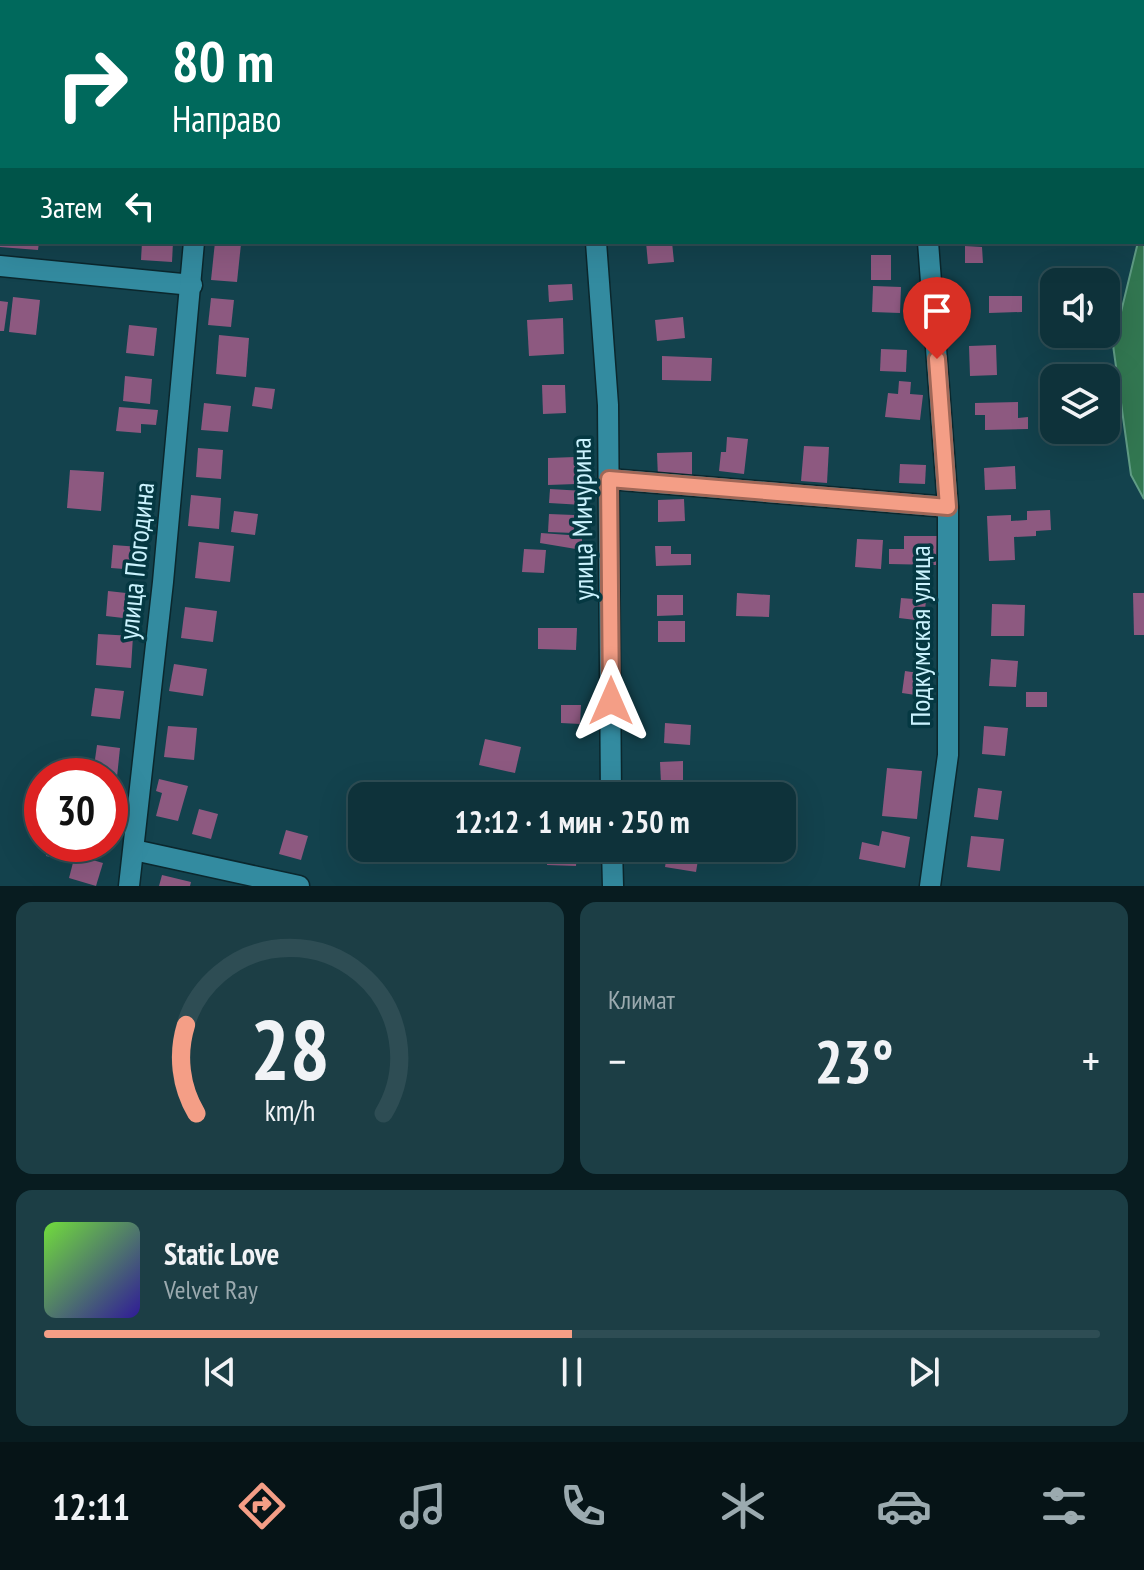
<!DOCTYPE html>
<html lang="ru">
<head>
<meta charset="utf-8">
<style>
	body { margin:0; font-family:"PT Sans Narrow",sans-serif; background:#1c3e45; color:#f1f3f6; height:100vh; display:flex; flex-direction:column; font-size:30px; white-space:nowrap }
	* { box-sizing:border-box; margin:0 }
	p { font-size:26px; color:#9baaaf }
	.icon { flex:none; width:44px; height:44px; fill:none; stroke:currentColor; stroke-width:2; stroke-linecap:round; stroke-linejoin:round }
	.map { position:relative; height:886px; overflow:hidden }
	.sheet { display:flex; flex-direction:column; gap:16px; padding:16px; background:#081c20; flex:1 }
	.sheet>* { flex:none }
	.guide { position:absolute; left:0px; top:0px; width:1144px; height:244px; box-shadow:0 8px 32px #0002,0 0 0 2px #2e4d54; background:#00695c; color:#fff; overflow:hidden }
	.fabs { position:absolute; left:1040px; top:268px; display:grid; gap:16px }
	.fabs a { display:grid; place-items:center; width:80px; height:80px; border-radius:16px; background:#0e323a; box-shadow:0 8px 32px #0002,0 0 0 2px #2e4d54; font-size:40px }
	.speed { position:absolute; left:24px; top:758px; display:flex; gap:16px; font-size:40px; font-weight:700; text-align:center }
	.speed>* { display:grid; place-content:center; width:104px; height:104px; border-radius:50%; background:#0e323a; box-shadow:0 8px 32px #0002,0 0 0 2px #2e4d54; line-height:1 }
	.speed .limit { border:12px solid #d22; background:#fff; color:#111 }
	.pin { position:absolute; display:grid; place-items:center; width:68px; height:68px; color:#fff; margin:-82px -34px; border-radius:50% 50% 50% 0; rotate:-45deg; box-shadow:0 0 8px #0007 }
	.pin .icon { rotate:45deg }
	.me { position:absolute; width:88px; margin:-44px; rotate:0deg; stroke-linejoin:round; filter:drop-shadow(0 0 6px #0008) }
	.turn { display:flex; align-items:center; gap:28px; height:168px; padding:0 40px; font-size:36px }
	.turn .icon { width:104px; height:104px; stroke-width:2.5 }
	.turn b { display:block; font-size:56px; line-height:68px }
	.then { display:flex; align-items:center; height:76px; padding:0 40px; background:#0003; gap:16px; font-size:30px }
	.big { font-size:60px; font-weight:600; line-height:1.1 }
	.sheet .widget { flex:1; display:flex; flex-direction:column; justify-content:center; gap:12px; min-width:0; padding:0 28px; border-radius:16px; background:#1c3e45 }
	.sheet .dial { align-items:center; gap:0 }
	.dial svg { height:208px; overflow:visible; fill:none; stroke:#2e4d54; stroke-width:7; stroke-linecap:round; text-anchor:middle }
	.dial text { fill:#f1f3f6; stroke:none }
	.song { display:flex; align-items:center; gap:24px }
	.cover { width:96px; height:96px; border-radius:12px; background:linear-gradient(135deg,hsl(100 70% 55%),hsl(250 70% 35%)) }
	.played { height:8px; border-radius:4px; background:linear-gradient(90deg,#f49e86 50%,#2e4d54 50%) }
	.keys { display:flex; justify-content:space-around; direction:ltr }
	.heat { display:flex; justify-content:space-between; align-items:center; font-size:44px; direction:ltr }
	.sheet .tiles { flex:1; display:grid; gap:16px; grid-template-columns:1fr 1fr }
	.widget:last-child { grid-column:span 2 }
	.trip { position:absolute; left:348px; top:782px; width:448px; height:80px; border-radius:16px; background:#0e323a; box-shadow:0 8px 32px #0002,0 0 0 2px #2e4d54; font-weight:600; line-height:80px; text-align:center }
	.tabs { display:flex; height:128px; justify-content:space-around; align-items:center; background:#061417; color:#9baaaf }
	.tabs .icon { width:56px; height:56px }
	.tabs .on { color:#f49e86 }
	.tabs b { font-size:36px; color:#f1f3f6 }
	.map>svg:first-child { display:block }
</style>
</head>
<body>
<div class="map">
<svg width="1144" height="886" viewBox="0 0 1144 886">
	<rect width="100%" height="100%" fill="#13424d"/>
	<path fill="#327751" stroke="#609c85" stroke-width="2" d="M1144,220V499L1131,475L1113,345L1138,242H1142Z"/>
	<g fill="#8d5980">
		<path d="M0,242H39L38,250L0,247Z"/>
		<path d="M142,242H173L172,262L141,260Z"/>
		<path d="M215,242L241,244L237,282L211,280Z"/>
		<path d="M646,242H672L674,262L648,264Z"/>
		<path d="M965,246L982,247L983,263H965Z"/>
		<rect x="871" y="255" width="20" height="25"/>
		<path d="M572,284L573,300L549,302L548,285Z"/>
		<path d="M873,286L901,287L900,313L872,312Z"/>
		<path d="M989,296H1022V312L989,313Z"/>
		<path d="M13,297L40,300L36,335L9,332Z"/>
		<path d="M211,298L234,300L231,327L208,325Z"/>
		<path d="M0,301L8,302L4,331H0Z"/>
		<path d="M683,317L685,338L657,341L655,320Z"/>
		<path d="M563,318L564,354L529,356L527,320Z"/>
		<path d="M129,325L157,328L154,356L126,353Z"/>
		<path d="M219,335L249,338L246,377L216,374Z"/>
		<path d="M996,345L997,375L970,376L969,346Z"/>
		<path d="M881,349L907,350L906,372L880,371Z"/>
		<path d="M662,356L712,358L711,381L662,380Z"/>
		<path d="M125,376L152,379L150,404L123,401Z"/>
		<path d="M899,381L911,382L910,394L923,395L920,420L885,417L888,393L898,394Z"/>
		<path d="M542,385H565L566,413L543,414Z"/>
		<path d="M255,387L275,389L272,409L252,406Z"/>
		<path d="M1018,402V418L1028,417V429L985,430V415H975V403Z"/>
		<path d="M204,403L231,406L228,432L201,430Z"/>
		<path d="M119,407L158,410L156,425L141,424V433L116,431Z"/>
		<path d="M727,437L748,439L744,474L719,471L721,452H726Z"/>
		<path d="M804,446L829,447L827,483L801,481Z"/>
		<path d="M198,448L223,450L221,479L196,477Z"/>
		<path d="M692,452V477L658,478L657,453Z"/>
		<path d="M575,457L576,484L548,485V458Z"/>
		<path d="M900,464L926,465L925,484L899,483Z"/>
		<path d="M1015,466L1016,489L985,490L984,468Z"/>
		<path d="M70,470L104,472L101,511L67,508Z"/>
		<path d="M550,489L584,491L583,505L549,503Z"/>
		<path d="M191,495L221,498L219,529L188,526Z"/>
		<path d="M684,499L685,521L658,522V500Z"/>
		<path d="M1050,510L1051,530L1036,531V536L1014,537L1015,560L989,561L987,516L1011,515V521L1027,520V511Z"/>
		<path d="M234,511L258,514L255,535L231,532Z"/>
		<path d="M549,514L574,515V533L548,532Z"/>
		<path d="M541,533L582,536V550L540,543Z"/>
		<path d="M904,536H937L936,565L889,564V549H904Z"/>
		<path d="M857,539L883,540L881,569L855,567Z"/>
		<path d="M199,542L234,546L230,582L195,578Z"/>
		<path d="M113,545L140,547L137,570L111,568Z"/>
		<path d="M655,546H671V554H691V565L656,566Z"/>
		<path d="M524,549L546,550L544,573L522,572Z"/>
		<path d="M108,591L126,593L125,603L134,604L132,619L106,616Z"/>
		<path d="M737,593L770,595L769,617L736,616Z"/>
		<path d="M1133,593H1144V635H1134Z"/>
		<path d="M657,595H683V615L657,616Z"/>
		<path d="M901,598L926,600L924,621L899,618Z"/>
		<path d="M992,604L1025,605L1024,636H991Z"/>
		<path d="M185,607L217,611L213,642L181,638Z"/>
		<rect x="658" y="621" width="27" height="21"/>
		<path d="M538,628H577L576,650L538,649Z"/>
		<path d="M98,634L133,636L131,668L96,665Z"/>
		<path d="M991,659L1018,661L1016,687L989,686Z"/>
		<path d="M174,664L207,669L203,696L169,691Z"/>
		<path d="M905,671L932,675L929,697L902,693Z"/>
		<path d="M95,688L124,691L120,719L91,716Z"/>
		<rect x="1026" y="692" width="21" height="15"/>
		<path d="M561,705H581L580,724L561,723Z"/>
		<path d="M665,723L691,725L690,745L664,743Z"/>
		<path d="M168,726L197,728L194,760L164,757Z"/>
		<path d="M984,726L1008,728L1005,756L982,754Z"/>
		<path d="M485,739L521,747L515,773L479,765Z"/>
		<path d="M97,745L120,748L117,777L93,774Z"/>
		<path d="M683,761V783H661L660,762Z"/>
		<path d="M887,768L922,771L917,819L882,816Z"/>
		<path d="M159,779L188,786L178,821L156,816L162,793L156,791Z"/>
		<path d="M110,781L123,783L120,800L110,798Z"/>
		<path d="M978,788L1002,791L998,820L974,817Z"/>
		<path d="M199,809L218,814L211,839L192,834Z"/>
		<path d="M286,830L308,836L301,860L279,854Z"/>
		<path d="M882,831L910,837L905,868L859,859L862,842L879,846Z"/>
		<path d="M971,836L1004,839L1000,871L967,867Z"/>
		<path d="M49,844H68L64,860L46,856Z"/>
		<path d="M548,848H577L576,866L547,865Z"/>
		<path d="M668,848H700L696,872L665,867Z"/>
		<path d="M75,855L103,863L96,886L69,878Z"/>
		<path d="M162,875L191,882L190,886H159Z"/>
	</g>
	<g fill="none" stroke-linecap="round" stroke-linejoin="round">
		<defs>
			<g id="street">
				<path d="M576,0L577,2"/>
				<path d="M904,0L905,2"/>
				<path d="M210,2V0"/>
				<path d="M596,242L608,405L611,796"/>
				<path d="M928,242L948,507V755L930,886"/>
				<path d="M0,266L192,285"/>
				<path d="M609,479L948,507"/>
				<path d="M612,848L613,886"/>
				<path d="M134,850L299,886"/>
				<path d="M129,886L163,582L194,242"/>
			</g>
		</defs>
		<use href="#street" stroke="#0b272d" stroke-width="23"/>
		<use href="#street" stroke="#338ba0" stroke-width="20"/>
	</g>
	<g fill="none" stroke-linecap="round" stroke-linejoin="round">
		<defs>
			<path id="route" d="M611,701L609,479L948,507L937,359"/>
		</defs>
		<use href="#route" stroke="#9f6757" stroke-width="20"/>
		<use href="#route" stroke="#f49e86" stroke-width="14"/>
	</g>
	<g text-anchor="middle" stroke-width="7" stroke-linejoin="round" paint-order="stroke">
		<g font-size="28" fill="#cbf3fe" stroke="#053842">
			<text transform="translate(582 519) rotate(-91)" y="10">улица Мичурина</text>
			<text transform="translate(136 561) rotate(-84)" y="10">улица Погодина</text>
			<text transform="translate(920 636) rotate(-90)" y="10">Подкумская улица</text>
		</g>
	</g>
</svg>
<div class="fabs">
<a><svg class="icon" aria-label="sound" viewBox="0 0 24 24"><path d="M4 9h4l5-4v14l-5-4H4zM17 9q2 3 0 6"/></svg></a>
<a><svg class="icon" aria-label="layers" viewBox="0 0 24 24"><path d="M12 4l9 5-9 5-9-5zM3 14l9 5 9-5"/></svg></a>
</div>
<div class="speed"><div class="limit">30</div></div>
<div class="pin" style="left:937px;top:359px;background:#d93025"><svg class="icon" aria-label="arrive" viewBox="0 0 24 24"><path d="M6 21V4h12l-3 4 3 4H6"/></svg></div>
<svg class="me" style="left:611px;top:701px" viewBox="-20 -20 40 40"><path d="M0-17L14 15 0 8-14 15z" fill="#f49e86" stroke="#fff" stroke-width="4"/></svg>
<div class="trip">12:12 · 1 мин · 250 m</div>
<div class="guide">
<div class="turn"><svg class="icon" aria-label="right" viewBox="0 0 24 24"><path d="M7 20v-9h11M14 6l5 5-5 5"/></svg><div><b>80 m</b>Направо</div></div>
<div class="then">Затем<svg class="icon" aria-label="left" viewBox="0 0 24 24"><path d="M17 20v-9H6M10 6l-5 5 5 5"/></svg></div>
</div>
</div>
<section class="sheet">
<div class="tiles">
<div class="widget dial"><svg viewBox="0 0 100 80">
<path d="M14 69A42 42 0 1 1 86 69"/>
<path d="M14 69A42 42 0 0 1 10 35" stroke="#f49e86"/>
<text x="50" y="56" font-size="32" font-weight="700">28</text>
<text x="50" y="72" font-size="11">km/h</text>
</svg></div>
<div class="widget"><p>Климат</p>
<div class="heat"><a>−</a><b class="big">23°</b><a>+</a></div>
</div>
<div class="widget">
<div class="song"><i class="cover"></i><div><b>Static Love</b><p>Velvet Ray</p></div></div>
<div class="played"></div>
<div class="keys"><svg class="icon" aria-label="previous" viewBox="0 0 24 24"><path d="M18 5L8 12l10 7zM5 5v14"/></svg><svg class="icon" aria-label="pause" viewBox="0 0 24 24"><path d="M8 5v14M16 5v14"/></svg><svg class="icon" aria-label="next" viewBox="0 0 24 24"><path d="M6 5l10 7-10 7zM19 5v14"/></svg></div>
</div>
</div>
</section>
<nav class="tabs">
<b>12:11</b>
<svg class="icon on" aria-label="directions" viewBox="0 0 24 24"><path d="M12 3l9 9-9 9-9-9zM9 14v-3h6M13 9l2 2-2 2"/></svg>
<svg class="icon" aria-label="music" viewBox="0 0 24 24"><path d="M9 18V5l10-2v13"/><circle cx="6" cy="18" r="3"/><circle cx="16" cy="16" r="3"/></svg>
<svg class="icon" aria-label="phone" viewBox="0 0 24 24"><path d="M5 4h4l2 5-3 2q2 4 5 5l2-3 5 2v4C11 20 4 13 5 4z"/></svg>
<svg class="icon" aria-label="climate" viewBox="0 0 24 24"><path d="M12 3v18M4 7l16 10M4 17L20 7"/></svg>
<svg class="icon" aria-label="car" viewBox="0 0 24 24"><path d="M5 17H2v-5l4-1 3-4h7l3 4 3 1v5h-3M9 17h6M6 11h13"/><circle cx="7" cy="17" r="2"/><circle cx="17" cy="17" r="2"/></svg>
<svg class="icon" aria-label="filters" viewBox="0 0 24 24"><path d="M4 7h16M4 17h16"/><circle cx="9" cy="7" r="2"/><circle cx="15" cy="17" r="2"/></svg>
</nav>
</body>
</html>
